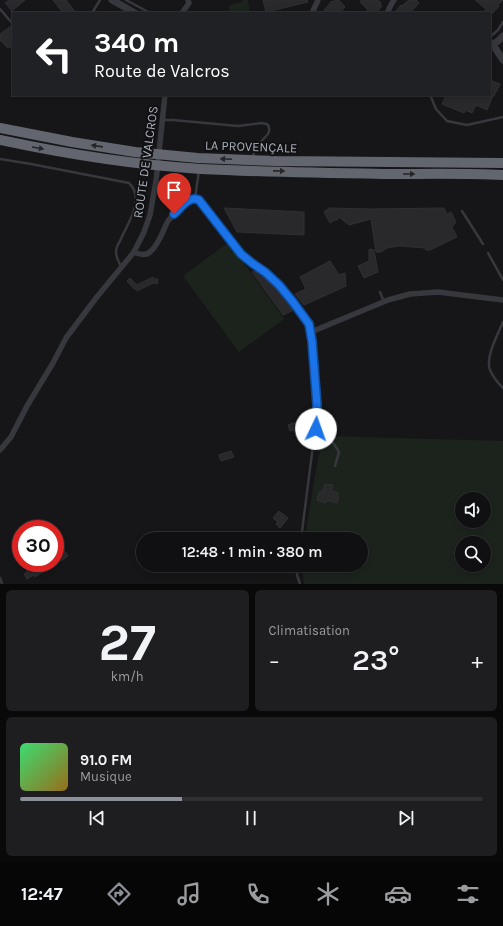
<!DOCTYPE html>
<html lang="fr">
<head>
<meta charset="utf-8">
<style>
	body { margin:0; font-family:Karla,sans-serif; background:#1e1e20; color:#f1f3f6; height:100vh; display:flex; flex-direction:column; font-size:15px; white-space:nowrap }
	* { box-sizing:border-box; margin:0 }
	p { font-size:13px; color:#9c9d9f }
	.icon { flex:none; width:22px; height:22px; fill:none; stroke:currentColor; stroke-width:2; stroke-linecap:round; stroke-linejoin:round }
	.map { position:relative; height:584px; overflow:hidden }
	.side { display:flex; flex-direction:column; gap:6px; padding:6px; background:#09090a; flex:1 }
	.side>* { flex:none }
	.top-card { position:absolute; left:12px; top:12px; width:479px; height:84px; border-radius:0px; box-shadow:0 2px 6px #0003,0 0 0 1px #303032; background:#202124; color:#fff; overflow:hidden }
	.tools { position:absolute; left:455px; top:492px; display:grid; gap:8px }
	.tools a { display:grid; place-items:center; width:36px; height:36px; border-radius:50%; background:#101012; box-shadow:0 2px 6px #0003,0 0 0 1px #303032; font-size:20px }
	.speed { position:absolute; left:12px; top:520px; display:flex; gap:8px; font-size:20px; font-weight:700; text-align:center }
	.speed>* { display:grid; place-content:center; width:52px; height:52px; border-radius:50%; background:#101012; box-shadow:0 2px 6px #0003,0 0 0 1px #303032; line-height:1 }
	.speed .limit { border:6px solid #d22; background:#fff; color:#111 }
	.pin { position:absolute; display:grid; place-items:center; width:34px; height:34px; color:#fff; margin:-41px -17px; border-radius:50% 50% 50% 0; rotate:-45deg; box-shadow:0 0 4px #0007 }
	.pin .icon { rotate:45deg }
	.me { position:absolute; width:44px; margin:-22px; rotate:3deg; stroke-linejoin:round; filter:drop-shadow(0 0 3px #0008) }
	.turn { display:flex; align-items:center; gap:14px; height:84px; padding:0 16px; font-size:18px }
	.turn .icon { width:52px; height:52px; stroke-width:2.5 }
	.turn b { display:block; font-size:28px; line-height:34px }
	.big { font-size:30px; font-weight:600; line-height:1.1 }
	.side .tile { flex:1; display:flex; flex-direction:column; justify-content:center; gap:6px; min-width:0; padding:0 14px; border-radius:6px; background:#1e1e20 }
	.side .dial { align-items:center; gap:0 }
	.dial b { font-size:52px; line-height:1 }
	.song { display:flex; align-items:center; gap:12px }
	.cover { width:48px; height:48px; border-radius:6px; background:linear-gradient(135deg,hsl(140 70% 55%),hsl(40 70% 35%)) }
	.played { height:4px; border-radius:2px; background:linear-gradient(90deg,#8c9099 35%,#303032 35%) }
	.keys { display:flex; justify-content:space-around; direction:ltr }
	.heat { display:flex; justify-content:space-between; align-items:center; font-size:22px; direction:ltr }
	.side .tiles { flex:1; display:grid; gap:6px; grid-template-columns:1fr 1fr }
	.tile:last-child { grid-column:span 2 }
	.trip { position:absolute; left:136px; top:532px; width:232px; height:40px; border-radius:20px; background:#101012; box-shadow:0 2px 6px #0003,0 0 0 1px #303032; font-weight:600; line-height:40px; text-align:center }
	.tabs { display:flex; height:64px; justify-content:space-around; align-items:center; background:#060607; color:#9c9d9f }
	.tabs .icon { width:28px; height:28px }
	.tabs .current { color:#8c9099 }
	.tabs b { font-size:18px; color:#f1f3f6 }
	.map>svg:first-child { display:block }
</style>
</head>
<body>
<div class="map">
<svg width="503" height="584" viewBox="0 0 503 584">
	<rect width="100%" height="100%" fill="#161618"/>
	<g fill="#1c231d" fill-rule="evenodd">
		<path d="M243,0H248L250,13H230L229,6L243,1Z"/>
		<path d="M229,242L284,319L239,352L183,276Z"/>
		<path d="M323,436L503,441V584H304L302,565H361V539H305L314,481ZM462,499H484V521H462ZM462,543H484V565H462Z"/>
	</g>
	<g fill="#29292c" stroke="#303034">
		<path d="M9,0H25L12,11L5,3Z"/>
		<path d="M53,0H66L76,13H63Z"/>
		<path d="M263,0H307L308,2L266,12Z"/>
		<path d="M335,0H339L345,7L340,13H323L325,11L324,10L332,1L333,2Z"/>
		<path d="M362,0H378L381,3L380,5L382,6L376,13H365L368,10L360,2Z"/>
		<path d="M409,0H416L419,3L410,13H394L401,5L402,6Z"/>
		<path d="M475,0H503L498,5L499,6L493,13L491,12L486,13L484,11L486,9Z"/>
		<path d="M11,26L13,28V50L11,47L8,48L0,40V34Z"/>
		<path d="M490,80L500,84L494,96H493L487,110L476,105L472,113L465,110L464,113L442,104L446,95H491L490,94Z"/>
		<path d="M224,208L304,212V235L237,232Z"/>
		<path d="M329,208L371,209L444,208L447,214L451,212L456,222L452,227L457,237L430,250H426L425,248L400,246L387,248L381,252H376L371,219L349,225L339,217L337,220H335L330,223L324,212Z"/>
		<path d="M369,249L374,250L378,272L364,278L358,266L369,261Z"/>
		<path d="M330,261L339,275L345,273L346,286L304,305L295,294L306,289L300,277Z"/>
		<path d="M255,270L262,275L276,288L294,310L283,315L252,272Z"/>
		<path d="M153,277L154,279H158L157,284L153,283L137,291L136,289H134L127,281L130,278L137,285Z"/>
		<path d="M303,419L304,423H302V426L298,427L299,429L290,431L288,425L299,421L298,420Z"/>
		<path d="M231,451L234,457L221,461L219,455Z"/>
		<path d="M325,484L333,485L331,491L338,493L337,497H339L337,503L327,500L326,503L317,500L319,492L321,493L322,490L323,491Z"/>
		<path d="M279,511L288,518L280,528L276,524L278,522L273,518Z"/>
		<path d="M62,548L68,556L61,561L59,559L55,561V553Z"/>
		<path d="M35,563H52L43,569L44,571L35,577L34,575L27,579L24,574L34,567L32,565Z"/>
	</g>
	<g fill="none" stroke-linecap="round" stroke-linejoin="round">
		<g stroke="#37383d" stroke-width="2.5">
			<path d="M126,0L150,13"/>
			<path d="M0,9L13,24"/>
			<path d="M92,13L100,0"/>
			<path d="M490,37L498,30L503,22"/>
			<path d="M431,95V97L436,109L447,121L467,125L503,117"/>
			<path d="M163,120H173L238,126L261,123L267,124C270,127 270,130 268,134L255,148L253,157"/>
			<path d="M0,159L31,164L129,183C146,199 127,224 120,241C118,244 116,249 116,252C116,258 119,262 121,267"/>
			<path d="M195,198L199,171"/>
			<path d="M462,211L483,244"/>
			<path d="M488,253L503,280"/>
			<path d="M380,292L384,302"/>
			<path d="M503,322C498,334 485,357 490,370C493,377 498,383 503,388"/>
			<path d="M316,430L334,444L339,452L335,466"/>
			<path d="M301,539L315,430"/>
			<path d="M298,565L297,575L300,584"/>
			<path d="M0,578L2,584"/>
		</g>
		<g stroke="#37383d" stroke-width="5.5">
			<path d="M182,13L189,3L188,0"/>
			<path d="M312,13L318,0"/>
			<path d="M387,13L392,3L394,0"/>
			<path d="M134,252C139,255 147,256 151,251C159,244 163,230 168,221C172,216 187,199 193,198C196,198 197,199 199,200L241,253L252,263L265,272L279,285L293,302L309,324L312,341L317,405L316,429"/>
			<path d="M311,332L388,300L410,294L438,292L503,300"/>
			<path d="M0,450L11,437L27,406L53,363L66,338L96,298L134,252L144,232L150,215L156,181L165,95"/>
		</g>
		<g stroke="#37383d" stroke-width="7">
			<path d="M112,0L135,13"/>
			<path d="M493,45L503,60"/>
			<path d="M490,46L498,41L503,36"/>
		</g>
		<g stroke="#63666e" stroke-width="10">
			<path d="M0,128L72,142L135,152L198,158L276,161L503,163"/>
			<path d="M0,140C66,154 133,165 201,169C262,172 324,173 385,174C424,174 464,173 503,175"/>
		</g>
	</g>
	<defs><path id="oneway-solid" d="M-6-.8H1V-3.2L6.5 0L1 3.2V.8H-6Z"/></defs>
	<g fill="#26262a">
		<use href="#oneway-solid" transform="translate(97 146) rotate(-172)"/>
		<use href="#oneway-solid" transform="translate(38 148) rotate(10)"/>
		<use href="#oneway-solid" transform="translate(226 159) rotate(-177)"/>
		<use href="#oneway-solid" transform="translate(279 171) rotate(1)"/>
		<use href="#oneway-solid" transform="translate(409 174)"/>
	</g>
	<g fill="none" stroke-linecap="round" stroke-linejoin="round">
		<defs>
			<path id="route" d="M174,214C181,208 189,195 199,200L241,254L252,263L265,272L279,285L293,302L309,324L312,341L317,405L316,429"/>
		</defs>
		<use href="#route" stroke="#114b97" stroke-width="10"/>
		<use href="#route" stroke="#1a73e8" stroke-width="7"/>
	</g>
	<g text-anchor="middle" stroke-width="4" stroke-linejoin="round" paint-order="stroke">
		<g font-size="13" fill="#a8adb8" stroke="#111113">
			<text transform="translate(251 146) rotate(2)" y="5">LA PROVENÇALE</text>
			<text transform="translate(145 162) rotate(-82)" y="5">ROUTE DE VALCROS</text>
		</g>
	</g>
</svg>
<div class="tools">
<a><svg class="icon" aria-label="sound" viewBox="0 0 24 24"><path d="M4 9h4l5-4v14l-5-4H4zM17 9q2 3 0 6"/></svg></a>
<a><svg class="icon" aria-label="search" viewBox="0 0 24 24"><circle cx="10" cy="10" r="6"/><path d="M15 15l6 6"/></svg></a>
</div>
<div class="speed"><div class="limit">30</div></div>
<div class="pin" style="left:174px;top:214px;background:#d93025"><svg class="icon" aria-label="arrive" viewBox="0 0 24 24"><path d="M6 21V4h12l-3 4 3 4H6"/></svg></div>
<svg class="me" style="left:316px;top:429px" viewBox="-20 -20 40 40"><circle r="19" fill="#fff"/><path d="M0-13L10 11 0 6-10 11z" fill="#1a73e8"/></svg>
<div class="trip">12:48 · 1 min · 380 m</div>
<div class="top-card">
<div class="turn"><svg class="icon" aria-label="left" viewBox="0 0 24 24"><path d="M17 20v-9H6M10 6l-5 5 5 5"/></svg><div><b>340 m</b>Route de Valcros</div></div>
</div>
</div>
<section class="side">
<div class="tiles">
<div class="tile dial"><b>27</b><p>km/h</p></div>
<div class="tile"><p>Climatisation</p>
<div class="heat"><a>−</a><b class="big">23°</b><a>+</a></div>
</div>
<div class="tile">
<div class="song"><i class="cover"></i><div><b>91.0 FM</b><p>Musique</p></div></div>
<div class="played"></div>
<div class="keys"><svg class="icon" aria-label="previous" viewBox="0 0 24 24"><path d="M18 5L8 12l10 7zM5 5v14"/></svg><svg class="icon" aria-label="pause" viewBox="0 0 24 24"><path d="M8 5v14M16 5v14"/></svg><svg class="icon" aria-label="next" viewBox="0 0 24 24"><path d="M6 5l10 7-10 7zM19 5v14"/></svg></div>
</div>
</div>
</section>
<nav class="tabs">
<b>12:47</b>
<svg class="icon current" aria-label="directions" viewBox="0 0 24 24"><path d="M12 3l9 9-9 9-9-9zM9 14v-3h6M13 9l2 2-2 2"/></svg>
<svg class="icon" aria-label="music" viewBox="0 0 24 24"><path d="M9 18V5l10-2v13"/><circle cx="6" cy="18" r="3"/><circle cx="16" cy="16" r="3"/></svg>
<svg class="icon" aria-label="phone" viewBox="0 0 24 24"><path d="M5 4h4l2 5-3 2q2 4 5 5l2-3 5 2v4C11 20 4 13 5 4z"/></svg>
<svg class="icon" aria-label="climate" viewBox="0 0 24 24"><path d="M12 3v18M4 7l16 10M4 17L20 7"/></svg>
<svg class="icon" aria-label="car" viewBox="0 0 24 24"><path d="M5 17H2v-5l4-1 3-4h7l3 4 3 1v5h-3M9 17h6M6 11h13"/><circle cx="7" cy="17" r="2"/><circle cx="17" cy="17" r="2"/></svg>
<svg class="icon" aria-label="filters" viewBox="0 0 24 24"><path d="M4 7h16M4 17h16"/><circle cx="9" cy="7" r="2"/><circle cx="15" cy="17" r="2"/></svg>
</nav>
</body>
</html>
